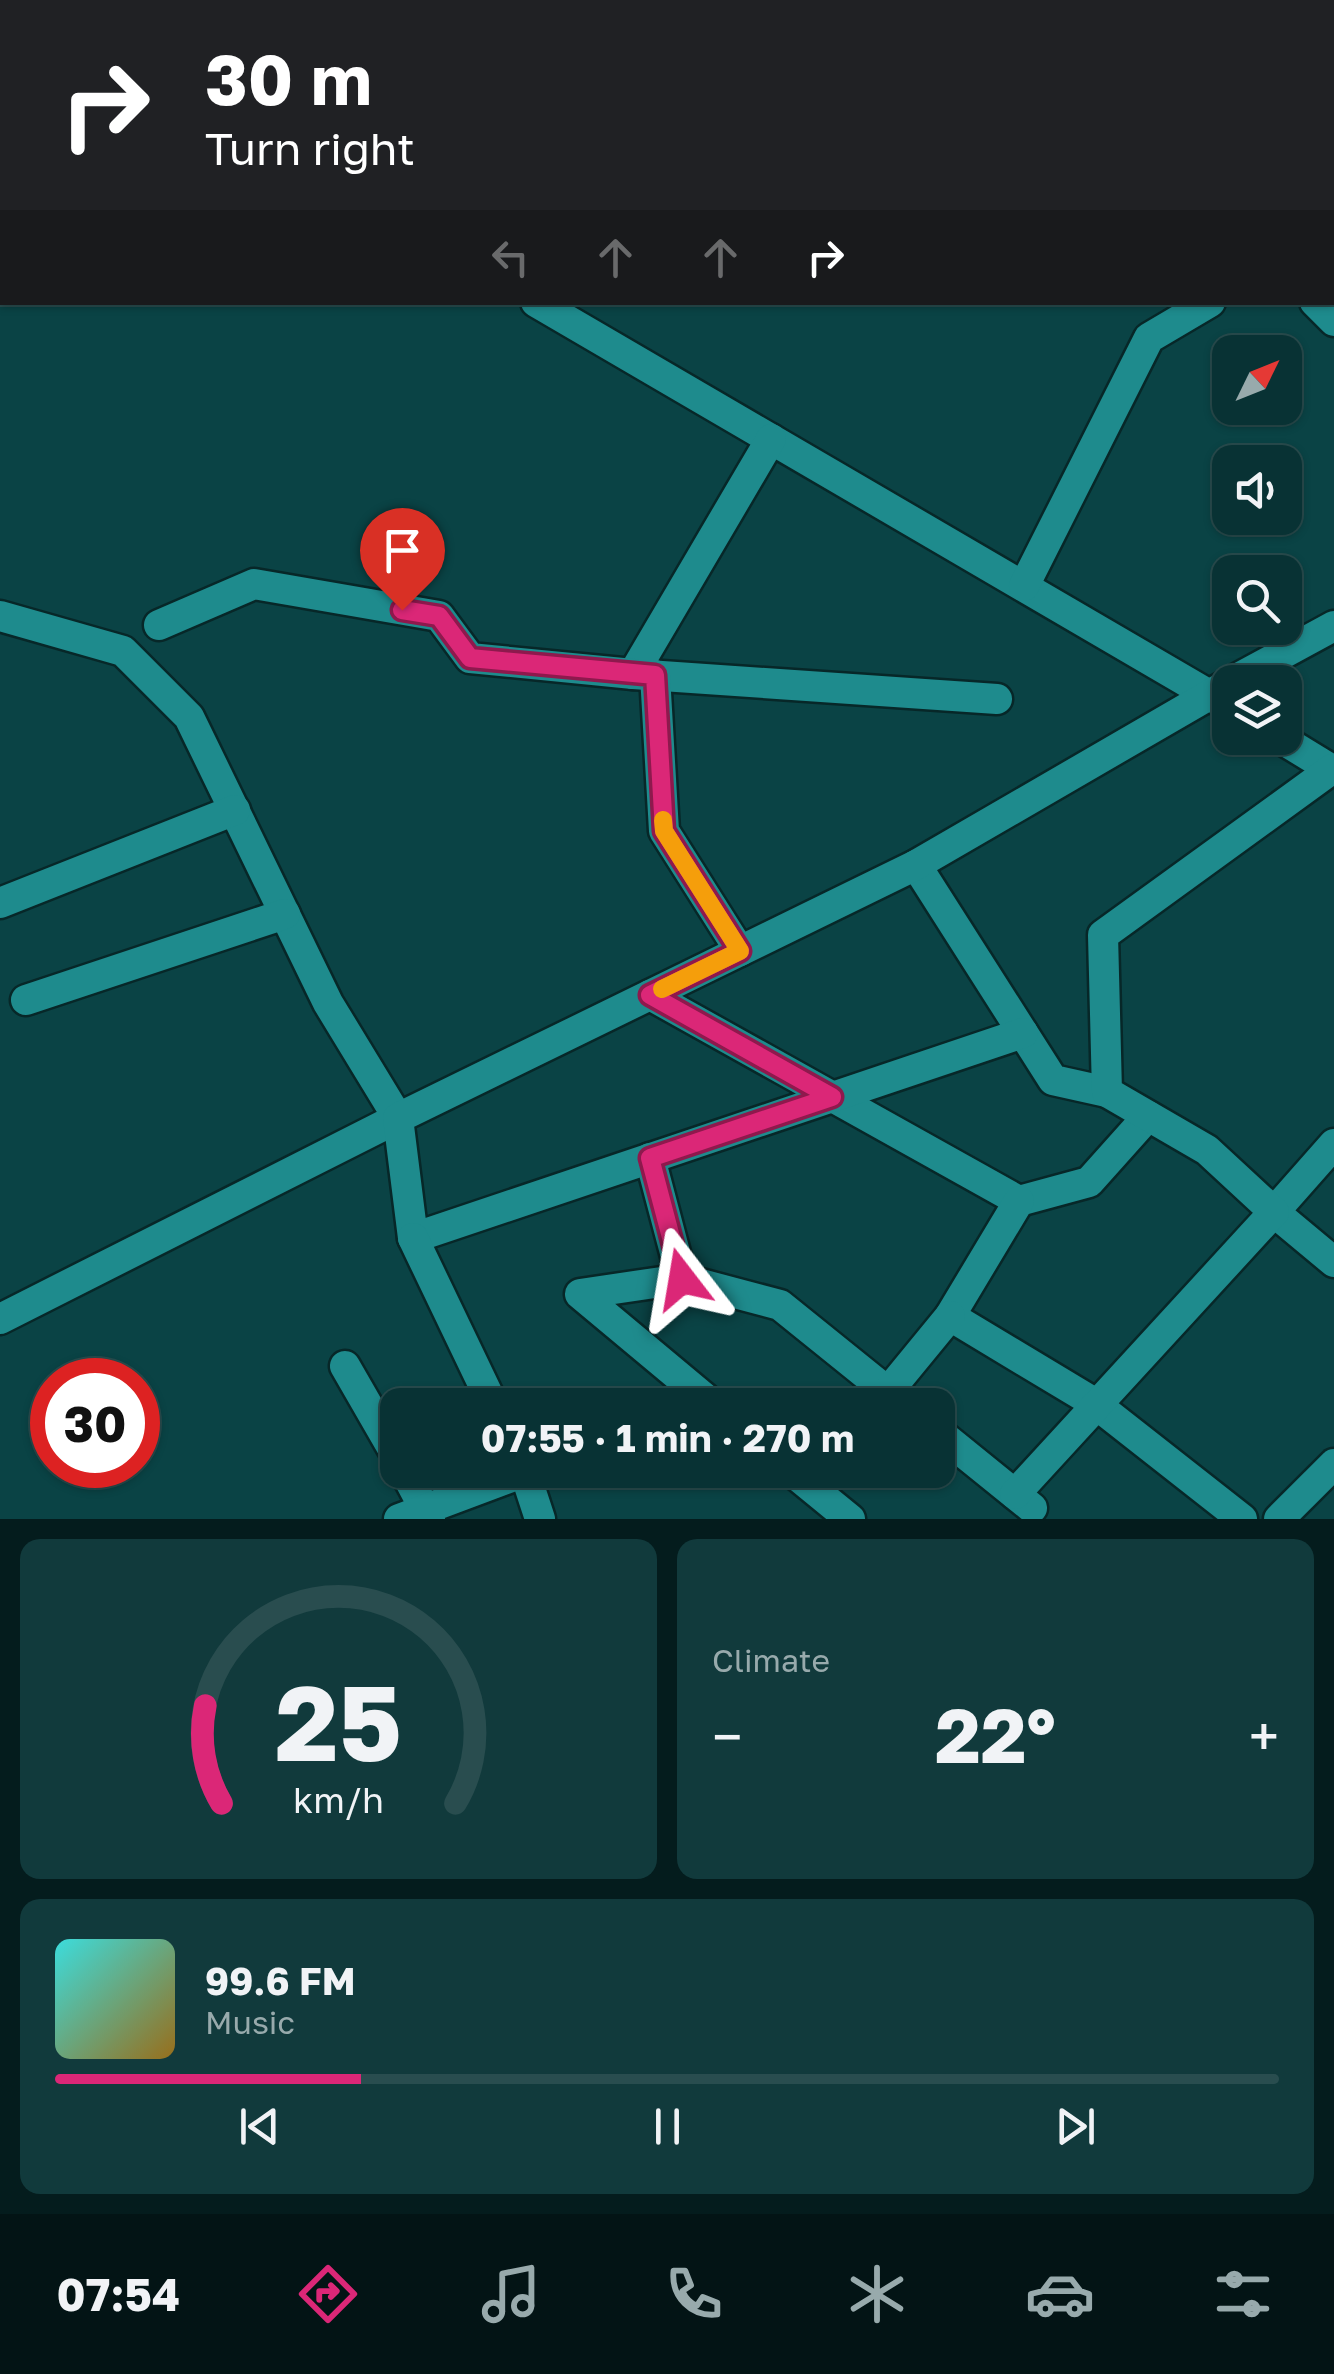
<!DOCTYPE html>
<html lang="en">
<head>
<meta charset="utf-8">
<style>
	body { margin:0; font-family:"Golos Text",sans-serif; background:#113a3c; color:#f1f3f6; height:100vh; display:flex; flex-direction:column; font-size:38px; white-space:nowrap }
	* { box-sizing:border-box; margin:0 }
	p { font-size:32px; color:#98aaac }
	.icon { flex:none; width:55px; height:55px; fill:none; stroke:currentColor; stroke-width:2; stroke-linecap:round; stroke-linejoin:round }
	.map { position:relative; height:1519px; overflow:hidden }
	.sheet { display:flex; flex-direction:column; gap:20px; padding:20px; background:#041c1d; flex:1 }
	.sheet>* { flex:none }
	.hud { position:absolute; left:0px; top:0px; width:1335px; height:305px; box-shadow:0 2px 8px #0004,0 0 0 2px #294d4f; background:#202124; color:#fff; overflow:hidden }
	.needle { width:65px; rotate:47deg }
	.fabs { position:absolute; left:1212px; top:335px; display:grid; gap:20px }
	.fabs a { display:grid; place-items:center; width:90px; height:90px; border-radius:20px; background:#083234; box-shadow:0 2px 8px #0004,0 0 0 2px #294d4f; font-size:50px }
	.speed { position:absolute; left:30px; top:1358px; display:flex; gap:20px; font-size:50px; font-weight:700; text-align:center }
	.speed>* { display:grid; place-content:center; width:130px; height:130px; border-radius:50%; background:#083234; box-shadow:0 2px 8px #0004,0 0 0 2px #294d4f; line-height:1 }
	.speed .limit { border:15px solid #d22; background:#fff; color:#111 }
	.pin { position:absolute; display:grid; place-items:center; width:85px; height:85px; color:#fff; margin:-102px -42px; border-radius:50% 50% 50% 0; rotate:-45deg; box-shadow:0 0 10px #0007 }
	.pin .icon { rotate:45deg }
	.me { position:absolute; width:110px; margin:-55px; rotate:346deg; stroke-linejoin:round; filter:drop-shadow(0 0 8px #0008) }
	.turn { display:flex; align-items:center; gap:35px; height:210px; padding:0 40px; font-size:45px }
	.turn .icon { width:130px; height:130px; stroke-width:2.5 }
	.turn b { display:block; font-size:70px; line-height:85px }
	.lanes { display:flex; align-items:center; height:95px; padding:0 40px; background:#0003; justify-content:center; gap:50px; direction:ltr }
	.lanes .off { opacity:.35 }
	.big { font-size:75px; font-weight:700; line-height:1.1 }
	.sheet .widget { flex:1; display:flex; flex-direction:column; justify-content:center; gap:15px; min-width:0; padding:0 35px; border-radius:20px; background:#113a3c }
	.sheet .dial { align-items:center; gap:0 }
	.dial svg { height:260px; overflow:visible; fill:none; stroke:#294d4f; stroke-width:7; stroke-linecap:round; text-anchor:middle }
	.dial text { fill:#f1f3f6; stroke:none }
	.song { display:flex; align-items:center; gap:30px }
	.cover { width:120px; height:120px; border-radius:15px; background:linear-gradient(135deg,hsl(180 70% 55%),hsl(40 70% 35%)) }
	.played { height:10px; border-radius:5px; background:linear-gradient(90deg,#db2777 25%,#294d4f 25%) }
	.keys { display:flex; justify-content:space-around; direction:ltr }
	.heat { display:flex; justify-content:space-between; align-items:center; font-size:55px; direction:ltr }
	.sheet .tiles { flex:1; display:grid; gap:20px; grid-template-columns:1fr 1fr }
	.widget:last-child { grid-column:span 2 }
	.trip { position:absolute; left:380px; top:1388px; width:575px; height:100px; border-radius:20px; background:#083234; box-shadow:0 2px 8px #0004,0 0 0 2px #294d4f; font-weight:700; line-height:100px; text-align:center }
	.dock { display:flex; height:160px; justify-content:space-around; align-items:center; background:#031415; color:#98aaac }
	.dock .icon { width:70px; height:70px }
	.dock .on { color:#db2777 }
	.dock b { font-size:45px; color:#f1f3f6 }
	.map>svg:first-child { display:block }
</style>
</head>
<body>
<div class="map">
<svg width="1334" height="1519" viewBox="0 0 1334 1519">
	<rect width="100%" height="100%" fill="#0a4345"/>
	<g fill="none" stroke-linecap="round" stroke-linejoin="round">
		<defs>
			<g id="minor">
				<path d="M27,0L31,2"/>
				<path d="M536,302L1230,707"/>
				<path d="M1315,302L1334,321"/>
				<path d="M771,439L633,674L997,699"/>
				<path d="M1024,586L1149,338L1210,302"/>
				<path d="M0,616L123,651L189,717L328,1003L398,1118L0,1319"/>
				<path d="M159,625L254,584L439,616L470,658L633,674"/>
				<path d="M655,675L664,831L740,951"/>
				<path d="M1231,682L1334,626"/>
				<path d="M1280,738L1334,771"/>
				<path d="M916,865L1053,1080L1107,1092"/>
				<path d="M0,903L235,810"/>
				<path d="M650,995L1019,1201L1089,1182L1148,1116"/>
				<path d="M26,1000L285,914"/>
				<path d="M1023,1033L413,1238L398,1118L916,865L1230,683"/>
				<path d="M1334,1144L1274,1212L1334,1262"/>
				<path d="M650,1158L682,1279L580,1294L713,1405"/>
				<path d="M1019,1201L950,1316L1093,1402L1242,1519"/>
				<path d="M413,1238L493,1405"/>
				<path d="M682,1279L780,1305L904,1405"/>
				<path d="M345,1366L398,1458"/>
				<path d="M877,1405L950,1316"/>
				<path d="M938,1432L1032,1508"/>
				<path d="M404,1470L430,1519"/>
				<path d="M524,1470L540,1519"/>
				<path d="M790,1470L850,1519"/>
				<path d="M1015,1494L1274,1212L1207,1150L1107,1092L1103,935L1332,769"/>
				<path d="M399,1519L525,1472"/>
				<path d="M1279,1519L1334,1464"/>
			</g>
		</defs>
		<use href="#minor" stroke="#072728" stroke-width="35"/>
		<use href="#minor" stroke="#1e8b8d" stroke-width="30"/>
	</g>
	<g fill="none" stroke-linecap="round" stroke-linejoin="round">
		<defs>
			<path id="route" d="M402,610L439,616L470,658L655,675L664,831L740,951L650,995L832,1097L650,1158L682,1279"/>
		</defs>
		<use href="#route" stroke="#8e194d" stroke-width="25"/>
		<use href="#route" stroke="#db2777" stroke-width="18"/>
		<path stroke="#f59e0b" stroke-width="18" d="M662,989L740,951L664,831L663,820"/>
	</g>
</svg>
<div class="fabs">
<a><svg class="needle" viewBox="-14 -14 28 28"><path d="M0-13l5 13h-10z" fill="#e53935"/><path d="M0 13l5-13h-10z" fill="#98aaac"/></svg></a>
<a><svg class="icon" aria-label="sound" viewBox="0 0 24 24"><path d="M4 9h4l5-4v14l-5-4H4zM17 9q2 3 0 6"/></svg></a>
<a><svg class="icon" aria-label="search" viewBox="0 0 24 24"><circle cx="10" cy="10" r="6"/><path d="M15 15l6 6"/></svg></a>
<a><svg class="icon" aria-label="layers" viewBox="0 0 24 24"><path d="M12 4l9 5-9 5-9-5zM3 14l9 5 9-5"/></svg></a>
</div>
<div class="speed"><div class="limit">30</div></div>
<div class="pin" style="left:402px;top:610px;background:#d93025"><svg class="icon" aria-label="arrive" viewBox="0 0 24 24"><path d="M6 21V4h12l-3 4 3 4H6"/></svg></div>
<svg class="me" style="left:682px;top:1279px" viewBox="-20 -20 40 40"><path d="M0-17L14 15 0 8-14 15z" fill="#db2777" stroke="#fff" stroke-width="4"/></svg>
<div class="trip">07:55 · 1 min · 270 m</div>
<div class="hud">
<div class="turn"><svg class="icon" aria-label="right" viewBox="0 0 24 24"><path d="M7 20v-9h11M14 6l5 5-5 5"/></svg><div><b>30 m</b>Turn right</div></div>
<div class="lanes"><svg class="icon off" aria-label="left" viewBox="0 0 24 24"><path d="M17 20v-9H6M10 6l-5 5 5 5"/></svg><svg class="icon off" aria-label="ahead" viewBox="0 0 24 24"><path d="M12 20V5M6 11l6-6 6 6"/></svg><svg class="icon off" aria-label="ahead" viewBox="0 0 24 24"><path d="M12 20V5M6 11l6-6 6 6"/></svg><svg class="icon" aria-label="right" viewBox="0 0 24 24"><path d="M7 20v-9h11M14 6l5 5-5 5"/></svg></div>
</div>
</div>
<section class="sheet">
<div class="tiles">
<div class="widget dial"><svg viewBox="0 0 100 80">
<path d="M14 69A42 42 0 1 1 86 69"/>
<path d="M14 69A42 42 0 0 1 9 39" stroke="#db2777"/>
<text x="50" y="56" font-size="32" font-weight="700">25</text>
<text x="50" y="72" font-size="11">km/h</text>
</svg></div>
<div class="widget"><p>Climate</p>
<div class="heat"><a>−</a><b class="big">22°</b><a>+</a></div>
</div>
<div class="widget">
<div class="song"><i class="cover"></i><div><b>99.6 FM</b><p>Music</p></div></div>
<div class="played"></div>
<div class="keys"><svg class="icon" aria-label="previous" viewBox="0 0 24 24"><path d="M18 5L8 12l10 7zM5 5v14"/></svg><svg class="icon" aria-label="pause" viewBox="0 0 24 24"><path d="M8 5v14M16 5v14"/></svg><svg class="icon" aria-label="next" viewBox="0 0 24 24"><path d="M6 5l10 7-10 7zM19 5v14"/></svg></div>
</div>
</div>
</section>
<nav class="dock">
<b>07:54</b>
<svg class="icon on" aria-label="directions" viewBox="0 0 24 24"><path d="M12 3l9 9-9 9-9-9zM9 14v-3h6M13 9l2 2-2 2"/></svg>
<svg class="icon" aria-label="music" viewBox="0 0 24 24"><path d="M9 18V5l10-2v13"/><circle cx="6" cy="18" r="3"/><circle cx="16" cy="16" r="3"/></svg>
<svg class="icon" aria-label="phone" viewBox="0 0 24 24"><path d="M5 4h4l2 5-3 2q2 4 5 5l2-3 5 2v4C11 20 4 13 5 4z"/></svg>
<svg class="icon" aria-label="climate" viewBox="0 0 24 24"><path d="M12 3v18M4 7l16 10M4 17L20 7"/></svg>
<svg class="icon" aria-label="car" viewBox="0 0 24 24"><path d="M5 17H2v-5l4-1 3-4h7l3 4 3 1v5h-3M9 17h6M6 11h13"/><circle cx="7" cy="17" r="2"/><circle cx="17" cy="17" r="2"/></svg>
<svg class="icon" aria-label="filters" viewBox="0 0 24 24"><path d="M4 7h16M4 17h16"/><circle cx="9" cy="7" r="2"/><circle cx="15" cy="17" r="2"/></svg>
</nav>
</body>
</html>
